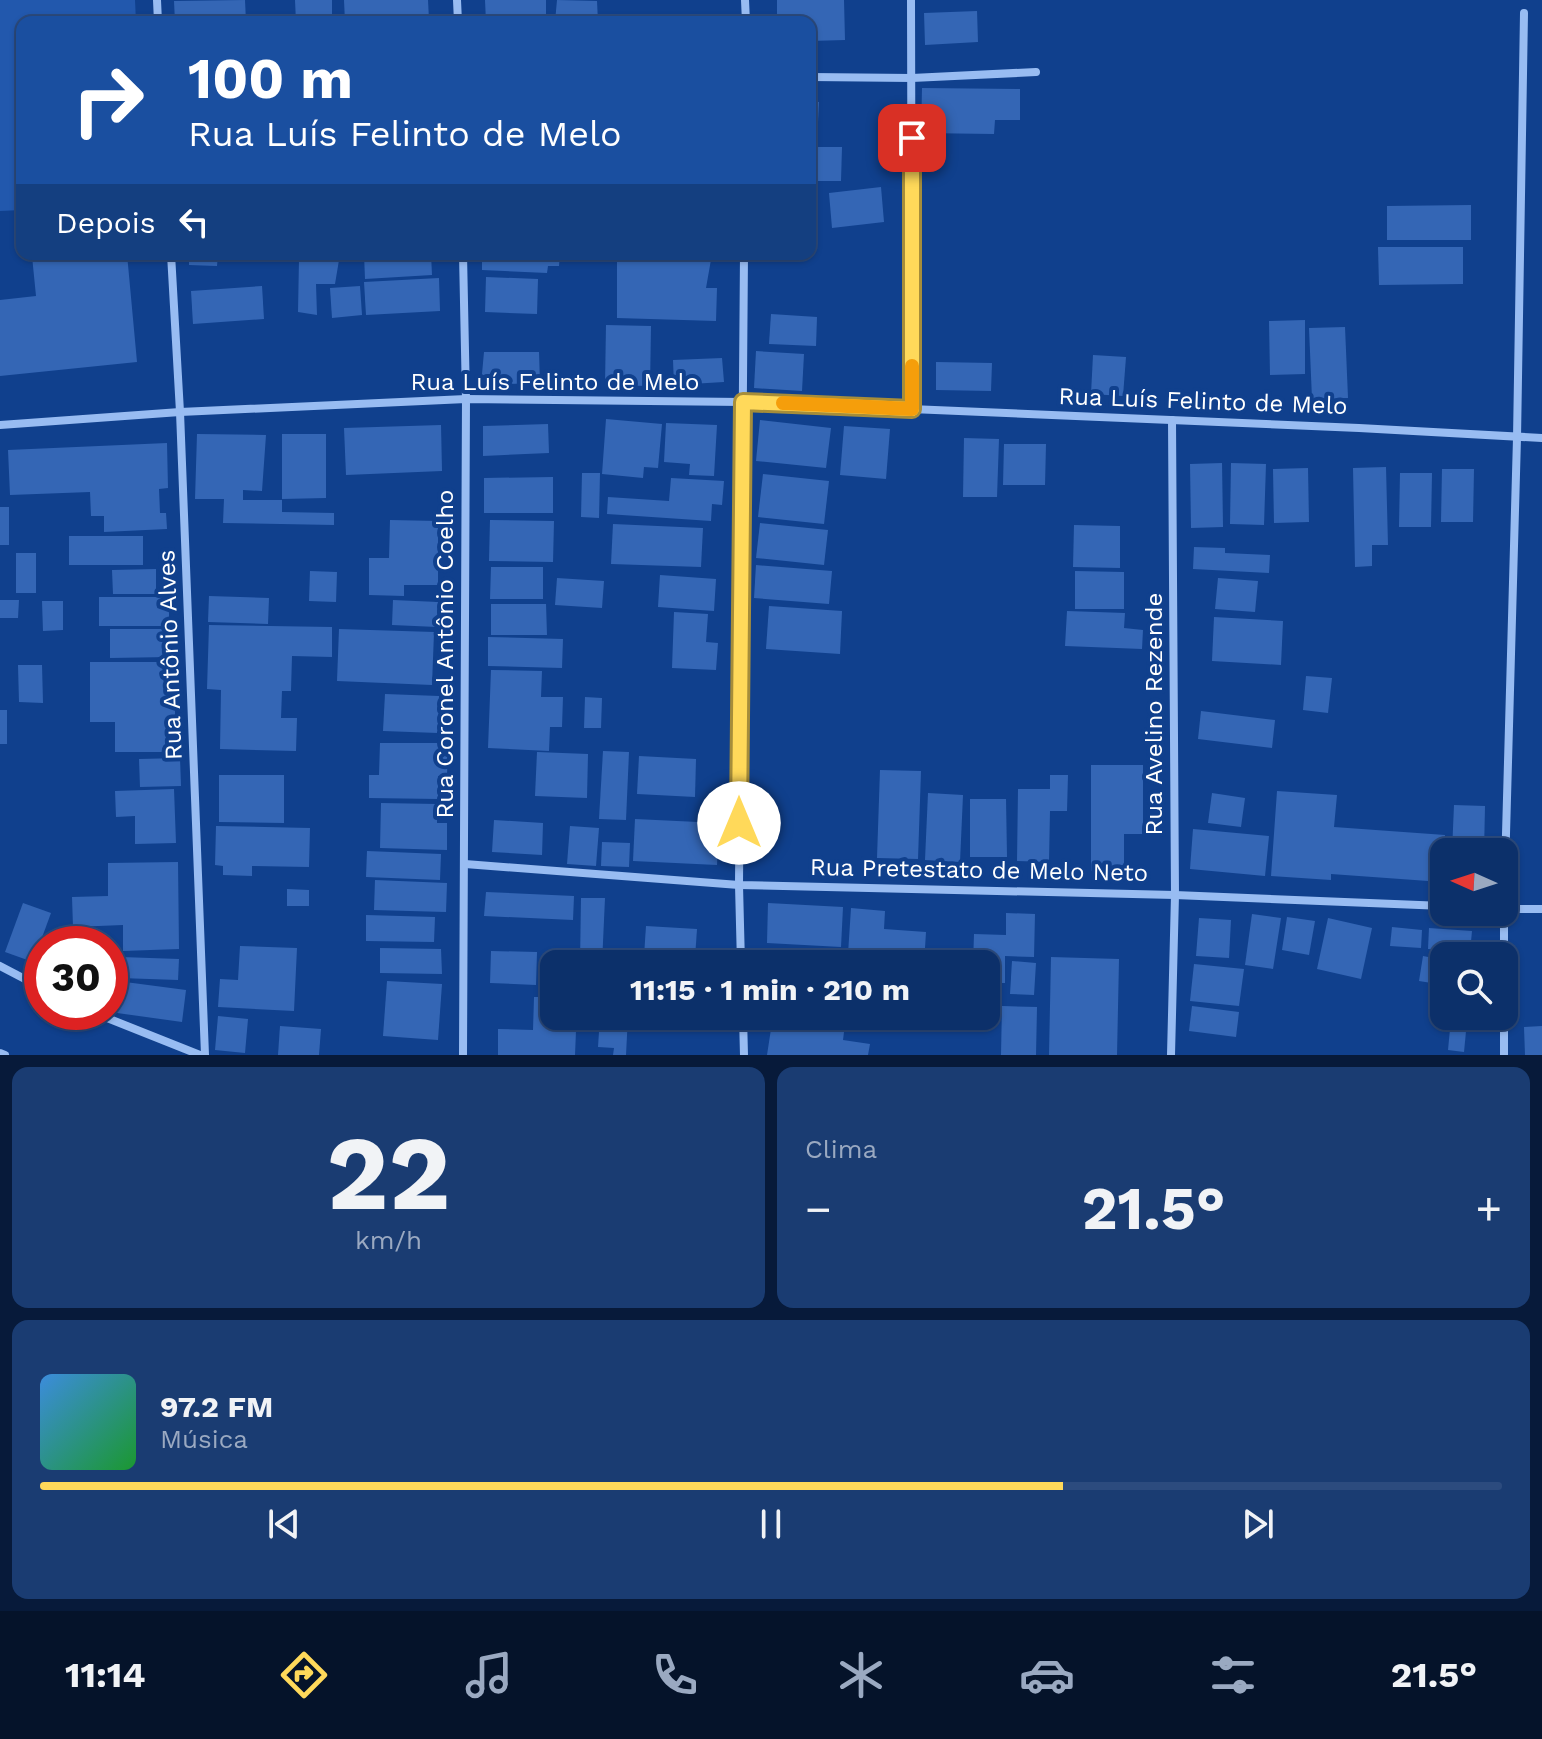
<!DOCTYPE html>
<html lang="pt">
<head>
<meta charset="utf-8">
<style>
	body { margin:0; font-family:"Work Sans",sans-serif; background:#1a3c72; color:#f1f3f6; height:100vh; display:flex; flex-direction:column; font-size:30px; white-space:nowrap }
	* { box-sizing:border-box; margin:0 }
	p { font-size:26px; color:#9aa9c1 }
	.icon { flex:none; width:44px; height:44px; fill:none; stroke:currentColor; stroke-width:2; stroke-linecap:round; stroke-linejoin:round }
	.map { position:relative; height:1055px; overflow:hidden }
	.drawer { display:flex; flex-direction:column; gap:12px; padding:12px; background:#071a3a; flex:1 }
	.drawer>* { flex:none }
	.banner { position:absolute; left:16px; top:16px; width:800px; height:244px; border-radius:16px; box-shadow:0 2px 6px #0004,0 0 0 2px #2c4b7e; background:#1a4fa0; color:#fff; overflow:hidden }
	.needle { width:52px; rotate:273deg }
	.tools { position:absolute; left:1430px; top:838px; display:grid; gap:16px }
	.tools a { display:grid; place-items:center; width:88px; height:88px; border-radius:16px; background:#0c306a; box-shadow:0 2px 6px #0004,0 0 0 2px #2c4b7e; font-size:40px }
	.speed { position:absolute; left:24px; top:926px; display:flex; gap:16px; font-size:40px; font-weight:700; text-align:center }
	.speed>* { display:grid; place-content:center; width:104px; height:104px; border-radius:50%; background:#0c306a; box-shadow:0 2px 6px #0004,0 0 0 2px #2c4b7e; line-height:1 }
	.speed .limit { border:12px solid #d22; background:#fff; color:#111 }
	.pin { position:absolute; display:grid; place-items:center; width:68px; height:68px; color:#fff; margin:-34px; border-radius:16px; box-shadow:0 4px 12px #0006 }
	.me { position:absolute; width:88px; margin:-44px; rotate:0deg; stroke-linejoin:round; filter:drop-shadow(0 0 6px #0008) }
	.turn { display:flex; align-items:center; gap:28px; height:168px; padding:0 40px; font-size:36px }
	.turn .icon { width:104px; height:104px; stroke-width:2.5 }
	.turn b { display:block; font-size:56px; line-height:68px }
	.then { display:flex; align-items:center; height:76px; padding:0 40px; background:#0003; gap:16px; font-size:30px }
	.big { font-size:60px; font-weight:700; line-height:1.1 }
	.drawer .tile { flex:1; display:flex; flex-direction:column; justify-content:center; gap:12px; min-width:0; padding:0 28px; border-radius:16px; background:#1a3c72 }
	.drawer .dial { align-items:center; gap:0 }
	.dial b { font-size:104px; line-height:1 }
	.song { display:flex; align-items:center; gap:24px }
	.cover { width:96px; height:96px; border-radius:12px; background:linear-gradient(135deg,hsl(210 70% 55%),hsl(130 70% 35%)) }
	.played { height:8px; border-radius:4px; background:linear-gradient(90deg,#ffd95a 70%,#2c4b7e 70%) }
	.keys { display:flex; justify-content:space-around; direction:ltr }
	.heat { display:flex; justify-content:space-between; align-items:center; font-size:44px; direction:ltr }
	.drawer .tiles { flex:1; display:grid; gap:12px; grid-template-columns:1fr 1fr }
	.tile:last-child { grid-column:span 2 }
	.trip { position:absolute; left:540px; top:950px; width:460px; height:80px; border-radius:16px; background:#0c306a; box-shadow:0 2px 6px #0004,0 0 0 2px #2c4b7e; font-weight:700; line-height:80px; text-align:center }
	.tabs { display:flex; height:128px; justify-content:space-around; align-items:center; background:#05132a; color:#9aa9c1 }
	.tabs .icon { width:56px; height:56px }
	.tabs .on { color:#ffd95a }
	.tabs b { font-size:36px; color:#f1f3f6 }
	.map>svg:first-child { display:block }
</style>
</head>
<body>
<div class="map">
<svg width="1542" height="1055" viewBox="0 0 1542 1055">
	<rect width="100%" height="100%" fill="#10408d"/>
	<path fill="#2258ad" d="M0,0H135L136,22H22V210L0,211Z"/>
	<g fill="#3466b5">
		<path d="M245,0L246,22H175L174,1Z"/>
		<path d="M295,0H332V22H296Z"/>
		<path d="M344,0H428L429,20L345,22Z"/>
		<path d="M485,0H546V22H486Z"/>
		<path d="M557,0L597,1L598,22H555Z"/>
		<path d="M777,0H844L845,40L810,41V22H777Z"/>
		<path d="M977,11L978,42L925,45L924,13Z"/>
		<path d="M922,88L1020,89V120H995L994,134L921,133Z"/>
		<path d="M810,102H819L817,142H810Z"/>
		<path d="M810,147H842L841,181H810Z"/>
		<path d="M881,187L884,222L832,228L829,193Z"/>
		<path d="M1471,205V240H1387V206Z"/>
		<path d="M1378,247H1463V284L1379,285Z"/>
		<path d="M55,254H127L137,362L0,376V300L36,296L32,256Z"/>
		<path d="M189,254H218L217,266L189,265Z"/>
		<path d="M316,254H340L335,284H316L317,315L298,312L299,259L316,261Z"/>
		<path d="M364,254H431L432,275L365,279Z"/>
		<path d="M482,254H560L559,266H548L547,273L482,270Z"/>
		<path d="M694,254H712L706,288H717L716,321L617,318V255L695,258Z"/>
		<path d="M486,277L538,279L537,314L485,312Z"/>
		<path d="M439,278L440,311L366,315L364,282Z"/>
		<path d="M262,286L264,319L193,324L191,291Z"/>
		<path d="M360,286L362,315L332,318L330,288Z"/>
		<path d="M771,314L817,317L816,346L769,344Z"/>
		<path d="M1305,320V374L1270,375L1269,321Z"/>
		<path d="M606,325L651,326L650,386L605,385Z"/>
		<path d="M1345,327L1348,398L1312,399L1309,328Z"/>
		<path d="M756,351L804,354L802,391L754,388Z"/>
		<path d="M484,352H539L540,383L481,385Z"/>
		<path d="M1093,355L1126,357L1123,396L1091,394Z"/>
		<path d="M722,358L724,382L674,385L673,360Z"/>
		<path d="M936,362L992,363L991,391L936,390Z"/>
		<path d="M606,419L662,424L658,468L644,467L643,478L602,474Z"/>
		<path d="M760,420L831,428L826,468L756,461Z"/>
		<path d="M666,423L717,425L714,476L689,475L690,464L664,462Z"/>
		<path d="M548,424L549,453L483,456V426Z"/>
		<path d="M441,425L442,471L346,475L344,428Z"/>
		<path d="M844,426L890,429L886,479L840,475Z"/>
		<path d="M197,434L266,435L262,491L243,490V500H282V512L334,513V525L223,523L224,499H195Z"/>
		<path d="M282,434H326V498L282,499Z"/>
		<path d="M964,438L999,439L997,497H963Z"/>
		<path d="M167,443L168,488L159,489L160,513H166L167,529L104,532V516H91L90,492L10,495L8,450Z"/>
		<path d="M1004,444H1046L1045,485H1003Z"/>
		<path d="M1222,463L1223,527L1191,528L1190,464Z"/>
		<path d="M1231,463L1266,464L1264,525L1230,524Z"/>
		<path d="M1386,467L1388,545H1372V566L1355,567L1353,468Z"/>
		<path d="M1308,468L1309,522L1274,523L1273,469Z"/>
		<path d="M1442,469H1474L1473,522H1441Z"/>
		<path d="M582,473H600L599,518L581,517Z"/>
		<path d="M1400,473H1432L1431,527H1399Z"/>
		<path d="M763,474L829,481L824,524L758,517Z"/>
		<path d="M553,477V513H484V478Z"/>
		<path d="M671,478L724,481L722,505L712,504L711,521L607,514L608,497L669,501Z"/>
		<rect x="0" y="507" width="9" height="38"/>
		<path d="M390,520L438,521V585H404V596L369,595V558H389Z"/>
		<path d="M490,520L554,521L553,562L489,561Z"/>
		<path d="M760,523L828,530L824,565L756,558Z"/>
		<path d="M613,524L703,528L701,567L611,564Z"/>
		<path d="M1074,525L1120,526V568L1073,567Z"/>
		<rect x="69" y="536" width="74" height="29"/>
		<path d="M1194,547L1225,548V553L1270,555L1269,573L1193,569Z"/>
		<rect x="16" y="553" width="20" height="40"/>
		<path d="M756,565L832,571L829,604L754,598Z"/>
		<path d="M491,567H543V599H490Z"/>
		<path d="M156,569V594H113L112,570Z"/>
		<path d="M310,571L337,572L336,602L309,601Z"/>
		<path d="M1075,571L1124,572V609H1075Z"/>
		<path d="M660,575L716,579L714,611L658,607Z"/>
		<path d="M557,578L604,581L602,608L555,605Z"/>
		<path d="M1218,578L1258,581L1255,612L1215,609Z"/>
		<path d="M209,596L269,598L268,624L208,622Z"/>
		<rect x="99" y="597" width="70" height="29"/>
		<path d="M0,600H19L18,618H0Z"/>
		<path d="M393,600L438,602L437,627L392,625Z"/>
		<path d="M42,601H63V630L43,631Z"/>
		<path d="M491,604H546L547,635H491Z"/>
		<path d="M769,606L842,611L840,654L766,649Z"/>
		<path d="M1067,611L1125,613L1124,628L1143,630L1142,649L1065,646Z"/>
		<path d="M674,612L708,614L706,642L718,643L716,670L672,668Z"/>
		<path d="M1214,617L1283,621L1281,665L1212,661Z"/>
		<path d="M209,625L332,627V657L292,656L291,691H282L281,718H297L296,751L220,749L221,690L207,689Z"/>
		<path d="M110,629H169V657L110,658Z"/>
		<path d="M339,629L434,632L432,685L337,681Z"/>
		<path d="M488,637L563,639L562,668L488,666Z"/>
		<path d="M90,662H175V752H115V722H90Z"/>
		<path d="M18,665H42L43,703L19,702Z"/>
		<path d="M491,670L542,671L541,697H563L562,727H550L549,751L488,748Z"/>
		<path d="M1306,676L1332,678L1328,713L1303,710Z"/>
		<path d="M385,694L439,696L438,733L383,731Z"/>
		<path d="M585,697L602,698L601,728H584Z"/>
		<rect x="0" y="710" width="7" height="34"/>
		<path d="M1201,711L1275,720L1272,748L1198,739Z"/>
		<path d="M380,743H448L447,776H438V799L369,798V775H379Z"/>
		<path d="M603,751L629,752L626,820L599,819Z"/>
		<path d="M537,752L588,754L587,798L535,796Z"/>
		<path d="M639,756L696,759L695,797L637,794Z"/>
		<path d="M180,758L181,786L140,787L139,759Z"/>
		<path d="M1091,765H1143V834H1124V871H1091Z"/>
		<path d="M880,770L921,771L918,859L877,858Z"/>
		<path d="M219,775H284V823L219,822Z"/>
		<path d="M1050,775H1068L1067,811H1050L1049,862L1017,861L1018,789H1050Z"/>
		<path d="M174,789L176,843L135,844V816L116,817L115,791Z"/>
		<path d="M1277,791L1337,795L1334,827L1445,835L1442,882L1331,874V880L1271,876Z"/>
		<path d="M928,793L963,795L960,862L925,860Z"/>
		<path d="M1212,793L1245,798L1241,827L1208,823Z"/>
		<path d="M970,799H1006L1007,857H970Z"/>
		<path d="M381,803L437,804V823H447V850L380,848Z"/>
		<path d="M1454,805L1485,806L1484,852H1452Z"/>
		<path d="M635,819L719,823L717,865L633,861Z"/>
		<path d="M494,820L543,823L542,855L492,852Z"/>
		<path d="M216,826L310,828L309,867L252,866V876L223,875V866L215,865Z"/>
		<path d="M570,826L599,828L596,866L567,864Z"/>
		<path d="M1193,829L1269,836L1265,876L1190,869Z"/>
		<path d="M602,842L630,843L629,867L601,866Z"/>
		<path d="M367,851L441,854L440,880L366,877Z"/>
		<path d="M178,862L179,949L123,951V925L73,927L72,897L108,896V863Z"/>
		<path d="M375,880L447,883L446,912L374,910Z"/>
		<path d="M287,889L309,890V906H287Z"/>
		<path d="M486,892L574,896L573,920L484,916Z"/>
		<path d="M581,898H605L602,964H580Z"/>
		<path d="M23,903L51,913L33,962L5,952Z"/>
		<path d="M768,903L843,907L841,947L767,943Z"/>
		<path d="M851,908L885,911L884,929L926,932L924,964H882V956L848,954Z"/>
		<path d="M1006,913L1035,914L1034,957L1005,956V983H986V964H973L974,934L1006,935Z"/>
		<path d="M1252,914L1281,918L1273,969L1245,965Z"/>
		<path d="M366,915L435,917L434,942L366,941Z"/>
		<path d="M1287,917L1315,921L1309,955L1282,950Z"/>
		<path d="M1199,918L1231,920L1229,958L1196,956Z"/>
		<path d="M1328,918L1372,928L1361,979L1317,969Z"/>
		<path d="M646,926L697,929L695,958L644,956Z"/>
		<path d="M1392,927L1422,930L1421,948L1390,946Z"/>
		<path d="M1429,928L1472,931L1470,952L1428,949Z"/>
		<path d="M240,946L297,948L294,1011L218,1007L220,979L238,980Z"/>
		<path d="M380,948L441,949L442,974L380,973Z"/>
		<path d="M766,948L842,952L841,964H765Z"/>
		<path d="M491,951L537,952L536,985L490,983Z"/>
		<path d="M609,954L640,956V964H608Z"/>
		<path d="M1423,956L1444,960V985L1419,981Z"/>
		<path d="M121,957L179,959L178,980L120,978Z"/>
		<path d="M1051,957L1119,959L1117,1055H1049Z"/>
		<path d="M1012,961L1036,963L1034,995L1010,994Z"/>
		<path d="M1194,964L1244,969L1239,1006L1190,1001Z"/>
		<path d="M110,980L186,990L182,1022L110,1012Z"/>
		<path d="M387,981L442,984L438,1040L383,1036Z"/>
		<path d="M534,997H554V1016H596L595,1032L576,1031L575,1055H498V1029L533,1030Z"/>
		<path d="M1002,1006L1037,1007L1036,1055H1001Z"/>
		<path d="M1192,1006L1239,1012L1236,1037L1189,1031Z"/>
		<path d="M218,1016L248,1019L245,1053L215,1050Z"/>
		<path d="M600,1016H628L626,1055H613L614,1048L598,1047Z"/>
		<path d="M756,1016H846L843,1040L870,1044L868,1055H767L771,1029L754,1026Z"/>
		<path d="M878,1016H921L920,1024L878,1021Z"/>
		<path d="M1451,1019L1467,1021L1464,1052L1448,1050Z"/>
		<path d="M280,1026L321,1029L319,1055H278Z"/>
		<path d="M1542,1026V1055H1525L1524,1027Z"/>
	</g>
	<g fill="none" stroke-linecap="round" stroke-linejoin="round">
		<g stroke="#98bcf2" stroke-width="8">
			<path d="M157,0L158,22"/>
			<path d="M457,0L458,22"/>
			<path d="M745,0L746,22"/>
			<path d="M911,0L912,409"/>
			<path d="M810,77L912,78L1036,72"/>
			<path d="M171,254L180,412L205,1055"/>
			<path d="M0,425L180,412L466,399L743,402L1359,428L1542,438"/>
			<path d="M465,864L739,885L1175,895L1444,906"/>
			<path d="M1504,906L1517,438L1524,13"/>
			<path d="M1504,909H1542"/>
			<path d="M1504,956V912"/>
			<path d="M741,964L739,885L744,254"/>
			<path d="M0,966L42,988"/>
			<path d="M92,1012L200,1055"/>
			<path d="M743,1016L744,1055"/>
			<path d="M0,1053L5,1055"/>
			<path d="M463,1055L466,399L463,254"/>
			<path d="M1171,1055L1175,895L1172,420"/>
			<path d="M1504,1055V1016"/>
		</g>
	</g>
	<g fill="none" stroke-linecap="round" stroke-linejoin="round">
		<defs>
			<path id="route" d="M739,823L743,402L912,409V138"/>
		</defs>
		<use href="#route" stroke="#a68d3a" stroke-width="20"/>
		<use href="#route" stroke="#ffd95a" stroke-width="14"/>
		<path stroke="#f59e0b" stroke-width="14" d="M783,403L912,409V366"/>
	</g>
	<g text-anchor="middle" stroke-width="8" stroke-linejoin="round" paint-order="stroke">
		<g font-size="24" fill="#fff" stroke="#10408d">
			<text x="555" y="390">Rua Luís Felinto de Melo</text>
			<text transform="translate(1203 401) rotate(2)" y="8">Rua Luís Felinto de Melo</text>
			<text transform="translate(445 654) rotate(-90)" y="8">Rua Coronel Antônio Coelho</text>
			<text transform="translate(170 655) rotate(-92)" y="8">Rua Antônio Alves</text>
			<text transform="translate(1154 714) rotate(-90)" y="8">Rua Avelino Rezende</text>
			<text transform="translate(979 870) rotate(1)" y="8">Rua Pretestato de Melo Neto</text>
		</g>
	</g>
</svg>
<div class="tools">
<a><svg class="needle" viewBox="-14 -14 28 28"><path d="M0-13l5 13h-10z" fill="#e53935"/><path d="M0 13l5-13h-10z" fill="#9aa9c1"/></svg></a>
<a><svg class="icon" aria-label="search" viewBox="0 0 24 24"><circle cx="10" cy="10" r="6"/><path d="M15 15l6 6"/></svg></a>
</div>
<div class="speed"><div class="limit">30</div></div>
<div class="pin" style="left:912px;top:138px;background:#d93025"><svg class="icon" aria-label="arrive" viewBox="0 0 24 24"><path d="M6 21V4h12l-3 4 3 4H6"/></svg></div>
<svg class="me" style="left:739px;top:823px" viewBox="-20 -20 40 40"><circle r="19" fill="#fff"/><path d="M0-13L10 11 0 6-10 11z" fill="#ffd95a"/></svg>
<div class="trip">11:15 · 1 min · 210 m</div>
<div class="banner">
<div class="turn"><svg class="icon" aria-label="right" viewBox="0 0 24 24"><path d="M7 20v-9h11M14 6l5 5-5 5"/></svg><div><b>100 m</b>Rua Luís Felinto de Melo</div></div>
<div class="then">Depois<svg class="icon" aria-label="left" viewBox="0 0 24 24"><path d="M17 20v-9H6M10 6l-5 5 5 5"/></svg></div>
</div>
</div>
<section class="drawer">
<div class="tiles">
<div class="tile dial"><b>22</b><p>km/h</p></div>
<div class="tile"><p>Clima</p>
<div class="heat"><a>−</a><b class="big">21.5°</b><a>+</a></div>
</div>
<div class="tile">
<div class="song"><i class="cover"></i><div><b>97.2 FM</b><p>Música</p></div></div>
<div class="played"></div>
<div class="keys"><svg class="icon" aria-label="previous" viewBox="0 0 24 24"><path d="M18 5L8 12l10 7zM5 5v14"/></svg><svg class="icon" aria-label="pause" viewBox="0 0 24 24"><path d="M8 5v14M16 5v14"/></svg><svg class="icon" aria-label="next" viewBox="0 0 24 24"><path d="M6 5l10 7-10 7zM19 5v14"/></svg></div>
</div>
</div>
</section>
<nav class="tabs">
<b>11:14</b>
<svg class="icon on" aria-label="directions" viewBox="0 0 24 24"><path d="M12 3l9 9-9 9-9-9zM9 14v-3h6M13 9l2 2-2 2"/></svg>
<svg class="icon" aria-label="music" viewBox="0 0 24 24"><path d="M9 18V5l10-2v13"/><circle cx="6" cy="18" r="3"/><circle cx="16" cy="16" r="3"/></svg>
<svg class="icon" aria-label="phone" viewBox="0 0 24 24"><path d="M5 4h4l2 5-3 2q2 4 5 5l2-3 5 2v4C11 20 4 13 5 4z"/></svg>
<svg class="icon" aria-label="climate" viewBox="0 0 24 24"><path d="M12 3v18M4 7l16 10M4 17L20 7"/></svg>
<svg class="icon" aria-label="car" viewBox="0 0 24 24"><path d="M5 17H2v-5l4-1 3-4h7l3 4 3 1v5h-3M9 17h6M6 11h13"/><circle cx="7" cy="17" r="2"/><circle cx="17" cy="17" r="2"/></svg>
<svg class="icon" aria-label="filters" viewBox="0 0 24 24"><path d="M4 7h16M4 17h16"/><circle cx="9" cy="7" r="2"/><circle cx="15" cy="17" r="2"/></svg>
<b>21.5°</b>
</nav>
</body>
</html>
